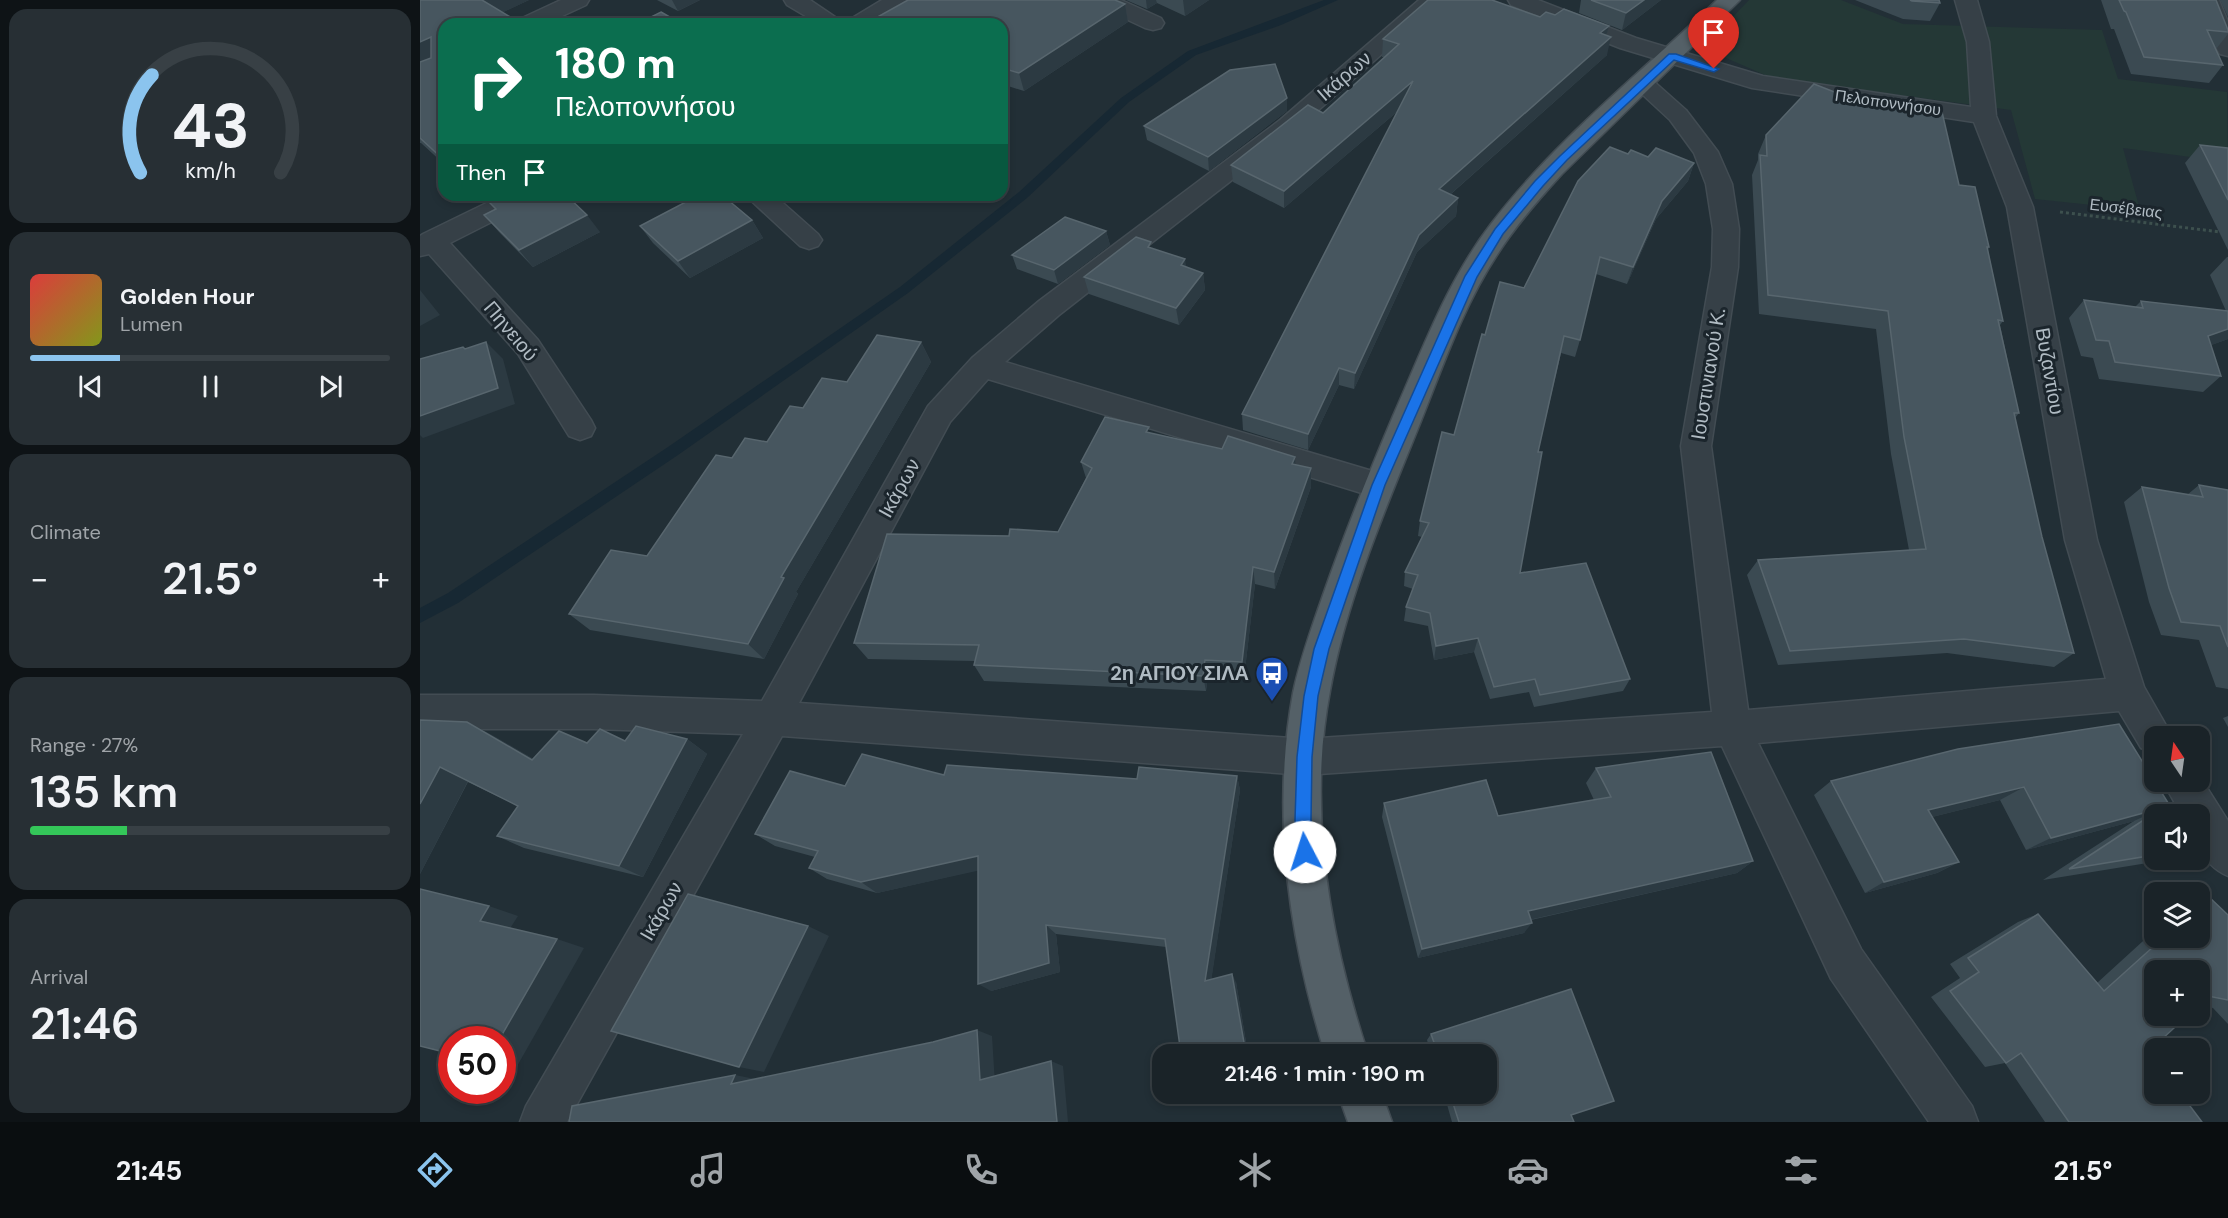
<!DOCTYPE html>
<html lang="en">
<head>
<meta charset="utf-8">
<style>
	body { margin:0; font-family:"DM Sans",sans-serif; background:#272f34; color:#f1f3f6; height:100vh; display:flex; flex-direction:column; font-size:22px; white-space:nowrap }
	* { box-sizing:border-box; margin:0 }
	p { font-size:20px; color:#9fa4a8 }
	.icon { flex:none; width:33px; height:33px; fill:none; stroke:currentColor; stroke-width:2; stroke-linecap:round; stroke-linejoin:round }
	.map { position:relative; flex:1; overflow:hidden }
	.details { display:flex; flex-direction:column; gap:9px; padding:9px; background:#0e1316; width:420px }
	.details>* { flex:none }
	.guide { position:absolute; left:18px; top:18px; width:570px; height:183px; border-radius:18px; box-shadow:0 3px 9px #0003,0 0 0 2px #384045; background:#0b6e4f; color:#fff; overflow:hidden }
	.needle { width:39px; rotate:347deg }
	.fabs { position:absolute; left:1724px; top:726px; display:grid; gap:12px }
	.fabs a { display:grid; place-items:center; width:66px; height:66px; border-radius:12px; background:#1a2328; box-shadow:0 3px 9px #0003,0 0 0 2px #384045; font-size:30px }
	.speed { position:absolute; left:18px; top:1026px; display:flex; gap:12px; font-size:30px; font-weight:700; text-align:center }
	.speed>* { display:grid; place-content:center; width:78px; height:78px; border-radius:50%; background:#1a2328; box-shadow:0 3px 9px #0003,0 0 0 2px #384045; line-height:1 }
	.speed .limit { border:9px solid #d22; background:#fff; color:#111 }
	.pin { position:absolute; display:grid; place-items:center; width:51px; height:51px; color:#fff; margin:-62px -26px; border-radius:50% 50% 50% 0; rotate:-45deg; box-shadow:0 0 6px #0007 }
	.pin .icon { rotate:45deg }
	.me { position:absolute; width:66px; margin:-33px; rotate:355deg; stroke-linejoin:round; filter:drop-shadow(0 0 4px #0008) }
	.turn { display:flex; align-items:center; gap:21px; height:126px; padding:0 18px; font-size:27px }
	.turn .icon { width:78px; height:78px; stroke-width:2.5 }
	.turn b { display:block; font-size:42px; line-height:51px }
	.then { display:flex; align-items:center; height:57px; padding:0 18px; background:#0003; gap:12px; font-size:22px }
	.big { font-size:45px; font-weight:600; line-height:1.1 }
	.details .widget { flex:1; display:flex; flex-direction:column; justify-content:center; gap:9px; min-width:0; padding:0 21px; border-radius:18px; background:#272f34 }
	.details .dial { align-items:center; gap:0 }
	.dial svg { height:156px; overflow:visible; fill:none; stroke:#384045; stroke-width:7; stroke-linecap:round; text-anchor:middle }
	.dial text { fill:#f1f3f6; stroke:none }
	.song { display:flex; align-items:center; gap:18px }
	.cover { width:72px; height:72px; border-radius:9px; background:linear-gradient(135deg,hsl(0 70% 55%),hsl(70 70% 35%)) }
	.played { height:6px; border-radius:3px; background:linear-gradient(90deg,#8bc4ee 25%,#384045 25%) }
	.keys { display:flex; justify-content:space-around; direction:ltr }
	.heat { display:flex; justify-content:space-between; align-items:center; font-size:33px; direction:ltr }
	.charge { height:9px; border-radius:4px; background:linear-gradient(90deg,#34c759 27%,#384045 0) }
	.trip { position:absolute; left:732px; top:1044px; width:345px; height:60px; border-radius:18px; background:#1a2328; box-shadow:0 3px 9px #0003,0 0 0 2px #384045; font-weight:600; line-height:60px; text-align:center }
	.tabs { display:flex; height:96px; justify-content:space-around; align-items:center; background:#0a0e10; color:#9fa4a8 }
	.tabs .icon { width:42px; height:42px }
	.tabs .current { color:#8bc4ee }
	.tabs b { font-size:27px; color:#f1f3f6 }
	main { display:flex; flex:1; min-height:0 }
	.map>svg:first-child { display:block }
</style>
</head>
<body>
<main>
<section class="details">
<div class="widget dial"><svg viewBox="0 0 100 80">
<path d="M14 69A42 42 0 1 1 86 69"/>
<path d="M14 69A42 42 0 0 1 20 19" stroke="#8bc4ee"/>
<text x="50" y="56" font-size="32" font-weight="700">43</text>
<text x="50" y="72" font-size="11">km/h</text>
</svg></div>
<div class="widget">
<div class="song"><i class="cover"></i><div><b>Golden Hour</b><p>Lumen</p></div></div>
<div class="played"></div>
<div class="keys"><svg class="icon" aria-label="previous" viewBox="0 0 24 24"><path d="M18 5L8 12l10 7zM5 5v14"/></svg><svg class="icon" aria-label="pause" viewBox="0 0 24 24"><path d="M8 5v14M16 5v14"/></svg><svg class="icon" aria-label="next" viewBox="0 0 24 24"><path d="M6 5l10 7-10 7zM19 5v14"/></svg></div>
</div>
<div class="widget"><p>Climate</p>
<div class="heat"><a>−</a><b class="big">21.5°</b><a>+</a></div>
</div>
<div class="widget"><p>Range · 27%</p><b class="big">135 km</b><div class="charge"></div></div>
<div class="widget"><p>Arrival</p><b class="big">21:46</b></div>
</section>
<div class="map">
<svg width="1808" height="1122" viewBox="0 0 1808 1122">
	<rect width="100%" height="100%" fill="#222f36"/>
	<path fill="#243836" d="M1329,0H1421L1483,24L1682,30L1698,79L1807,92L1808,162L1703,148L1720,210L1615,199L1591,110L1352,78L1283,48Z"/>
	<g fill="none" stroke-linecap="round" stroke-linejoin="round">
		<path fill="#172833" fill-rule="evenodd" d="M904,0H918L861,25L776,55L709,102L607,198L488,293L258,455L38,603L0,623V608L28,593L248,447L480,287L599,192L701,98L768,51Z"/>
		<defs>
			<g id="minor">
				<path d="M141,0H169L166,5L125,24H97L100,19Z"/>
				<path d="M364,0H390L424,23L462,0H489L486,5L450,24H399L367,5Z"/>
				<path d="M673,0H701L741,18L744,23L741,28L733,30L725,28L676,5Z"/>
				<path d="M999,0H1023L876,130L639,315L585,362L969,476L974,485L969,494L958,498L568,379L530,422L379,703L885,739L1292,712L1261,446L1292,267L1293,229L1286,184L1274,153L1250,120L1210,83L1214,78L1222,76L1230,78L1266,110L1298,152L1312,184L1319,229L1318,267L1291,446L1328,710L1686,679L1645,540L1587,207L1554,122L1332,88L1200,48L1091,5L1088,0H1118L1216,38L1343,76L1551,107L1547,42L1535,0H1557L1569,42L1576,116L1613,207L1677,540L1724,687L1752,736H1734V753L1721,748L1699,711L1338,743L1441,949L1552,1106L1558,1122H1509L1411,979L1302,746L885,775L362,736L147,1122H100L106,1106L323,734L174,729H0V695H174L342,701L508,406L552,358L619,301L860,120Z"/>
				<path d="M1777,0H1799L1808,22V56L1800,54L1797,49Z"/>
				<path d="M83,195H117L113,201L30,243L118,340L171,420L175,428L171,436L160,440L149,436L98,354L9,254L0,256V236L3,234Z"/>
				<path d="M325,195H354L398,234L402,240L398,246L389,249L380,246Z"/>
				<path d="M1779,775L1808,821V876C1779,863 1779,843 1779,814H1761L1743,782H1779Z"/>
			</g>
			<g id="major">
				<path d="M1297,0H1320L1142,174C1119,199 1096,225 1077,255C1042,308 1021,372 997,431C964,512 925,605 910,691C887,811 910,939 948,1054H905C869,939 851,813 873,693C880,659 892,627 903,595C924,535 948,475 973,416C1002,351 1027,281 1071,224C1135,140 1221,73 1297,0Z"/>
				<path d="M918,1094H962L972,1122H928Z"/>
			</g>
		</defs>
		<use href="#minor" stroke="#424c53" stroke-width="3"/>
		<use href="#major" stroke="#424c53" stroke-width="3"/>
		<path stroke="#3d504e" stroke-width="3" stroke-dasharray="3 3" stroke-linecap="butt" d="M1640,212L1808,233"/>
		<use href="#minor" fill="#364047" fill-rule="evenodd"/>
		<use href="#major" fill="#546067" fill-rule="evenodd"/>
	</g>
	<g fill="#3b4a52">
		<path d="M0,0H109L83,12L24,24V164L1,143H0Z"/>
		<path d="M237,0H280L258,11Z"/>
		<path d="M706,0H789L765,16L737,3L727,9Z"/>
		<path d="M1161,0H1241L1202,30L1159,13Z"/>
		<path d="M1435,0H1519L1520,3L1510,21L1483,19Z"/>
		<path d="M1681,0H1796L1808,30V34L1796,49L1803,65L1789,83L1711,74L1694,29H1691Z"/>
		<path d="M1800,0H1808V17Z"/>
		<path d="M705,4L708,22L604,91L588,86L582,89V24L453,23L452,20Z"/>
		<path d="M1135,15L1189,26L1186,35L1187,55L1031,194L1038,198L1036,216L997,252L934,389L919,385L888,450L823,430L822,414L978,111L864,208L813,182L811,165L903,113L965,57H962L963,39Z"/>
		<path d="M867,111L789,171L727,140L724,126Z"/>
		<path d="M1346,135L1539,185L1569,247L1568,250L1583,321L1580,325L1599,413L1595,418L1622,537L1654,653L1634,667L1527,653L1358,665L1327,575L1338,560L1489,550L1471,454L1456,329L1339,314L1332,175L1338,160V154Z"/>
		<path d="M1780,145L1808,148V250L1765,163Z"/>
		<path d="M1208,154L1274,163L1268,181L1236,219L1207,284L1176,274L1160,340L1155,357L1141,353L1118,452L1100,573L1210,679L1203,691L1114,707L1109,692L1070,699L1054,652L1014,660L1008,626L984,621L986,607L993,589L984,586L985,572L1002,537L998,536L1000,521L1034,435L1065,335L1104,288Z"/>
		<path d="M68,201L180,232L113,267L79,232L64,215L75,209Z"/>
		<path d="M332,220L343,238L270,278L233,243L220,226Z"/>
		<path d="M686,231L690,245L638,284L597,269L592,255Z"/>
		<path d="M732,248L766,267L783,273L785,290L759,325L669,294L664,277Z"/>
		<path d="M1807,257H1808V339L1791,345L1801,376L1783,392L1679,379L1673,358L1661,356L1649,318L1664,300L1715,307L1721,301L1806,311L1790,275Z"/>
		<path d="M501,342L511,362L376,592L378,594L344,659L170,630L149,614L227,556L312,458L347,442L383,408L427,382Z"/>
		<path d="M730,433L876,465L891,487L855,589L835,584L824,678L788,676L786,691L564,681L554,665L555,661L448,659L434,643L589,536L638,532L666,478L661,462Z"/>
		<path d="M1779,485L1808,490V689L1796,687L1779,640L1741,635L1729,602L1704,502L1722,487L1767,495Z"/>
		<path d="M1808,716V727L1803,718Z"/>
		<path d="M0,720L47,722L113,759L167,743L205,741L267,739L287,754L223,877L104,848L77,836L98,806L48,782L0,874Z"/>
		<path d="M1699,724L1755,814H1734V860H1746L1623,880L1714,821L1606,850L1580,800L1512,817L1539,862L1517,873L1445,893L1394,795L1411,781Z"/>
		<path d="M1176,768L1333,861L1317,873L1111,920L1104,933L998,958L962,817L964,803L1078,816L1174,800L1166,783Z"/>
		<path d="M524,775L717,779L817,776L820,790L791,980L816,982L828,1054H761L746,947L636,934L640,972L571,991L558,870L457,893L407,879L389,868L395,857L355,846L335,834L425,786Z"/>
		<path d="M1788,896L1808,915V1024L1793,1008L1779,1005V970L1729,1051L1782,1122H1625L1585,1063L1565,1067L1511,997L1540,978L1530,964L1598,922L1618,914L1677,983L1734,931V938H1779V899Z"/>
		<path d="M1151,989L1194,1101L1151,1115L1154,1122H1032L1024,1094H1066V1054H1011L1007,1040L1011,1034Z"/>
	</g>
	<g fill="#2c3a42">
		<path d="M61,0H109L73,17Z"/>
		<path d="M252,0H280L258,11Z"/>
		<path d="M726,0H736L737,3L727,9Z"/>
		<path d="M763,0H789L765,16Z"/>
		<path d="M1224,0H1241L1202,30L1206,13Z"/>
		<path d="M705,4L708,22L604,91L599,73Z"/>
		<path d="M1189,26L1184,43L1191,37L1187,55L1017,206L1019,189L1180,33Z"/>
		<path d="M11,37L24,54L0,66V42Z"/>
		<path d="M582,68L588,86L582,89Z"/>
		<path d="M993,81L992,99L864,208V191Z"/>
		<path d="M867,98V111L789,171L788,157Z"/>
		<path d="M1274,163L1268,181L1236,219L1207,284L1213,267L1242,201Z"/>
		<path d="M59,195H78L65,201Z"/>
		<path d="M1038,198L1036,216L997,252L934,389L935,373L999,235Z"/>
		<path d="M167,215L180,232L113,267L99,250Z"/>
		<path d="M332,220L343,238L270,278L258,261Z"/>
		<path d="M686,231L690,245L638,284L634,270Z"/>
		<path d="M765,259L768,276L761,265Z"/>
		<path d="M783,273L785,290L759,325L756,308Z"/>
		<path d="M0,290L20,315L0,326Z"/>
		<path d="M1808,329V339L1770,353L1788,336Z"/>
		<path d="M66,342L83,359L95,404L3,438L0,435V416Z"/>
		<path d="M501,342L511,362L376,592L378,594L344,659L328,644L361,577Z"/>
		<path d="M919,368V385L888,450V434Z"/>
		<path d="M875,457L876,475L872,464Z"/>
		<path d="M891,468V487L855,589L854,572Z"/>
		<path d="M833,567L835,584L824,678L822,662Z"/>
		<path d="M1058,638L1054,652L1014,660L1016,646Z"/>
		<path d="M785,660L788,676L786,691L783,676Z"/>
		<path d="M47,722L74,736L138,773L112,760Z"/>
		<path d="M267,739L287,754L223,877L199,866Z"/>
		<path d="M20,767L48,781L0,874V804Z"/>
		<path d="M817,776L820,790L790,989L785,981Z"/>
		<path d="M1604,787L1580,800L1488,823L1508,810Z"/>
		<path d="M1742,808L1714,821L1606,850L1631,838Z"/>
		<path d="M558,856L570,868L457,893L441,882Z"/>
		<path d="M1333,861L1317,873L1100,922L1108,911Z"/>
		<path d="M1539,862L1517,873L1445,893L1464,882Z"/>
		<path d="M69,906L98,916L89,930L60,921Z"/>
		<path d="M1112,923L1104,933L998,958L1002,949Z"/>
		<path d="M626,925L636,934L640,972L571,991L558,984Z"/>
		<path d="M388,926L409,936L344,1072L319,1067Z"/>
		<path d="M137,939L164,948L96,1068L82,1065V1040H79Z"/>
		<path d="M812,974L816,982L828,1054H826Z"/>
		<path d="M557,1030L572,1036L575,1084L560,1080Z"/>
		<path d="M631,1061L643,1066L648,1122H637Z"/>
		<path d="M315,1075L340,1080L311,1084Z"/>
	</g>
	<g fill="#47565f" stroke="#58666e" stroke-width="1.5">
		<path d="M0,0H62L102,24H24V160L0,138V62L11,58V37L0,42Z"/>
		<path d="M488,0H695L705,4L599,73L582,68V24H451L455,22L452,20Z"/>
		<path d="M1008,0H1072L1120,17L1126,12L1135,15L1144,9L1189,26L1180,33L1191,37L1019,189L1038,198L999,235L935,373L919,368L888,434L822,414L993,81L864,191L811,165L888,105L903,113L979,44L963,39Z"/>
		<path d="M1171,0H1224L1206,13Z"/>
		<path d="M1490,0H1519L1520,3L1492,1Z"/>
		<path d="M1699,0H1796L1808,30V32L1787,30L1803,65L1724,57L1706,12L1704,11Z"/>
		<path d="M241,12L262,24H217Z"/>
		<path d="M855,64L867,98L788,157L724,126L810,70Z"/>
		<path d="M1394,84L1445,104L1522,112L1539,185L1555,187L1569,247H1567L1583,321L1578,320L1599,413H1594L1622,537L1654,653L1544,639L1370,651L1338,560L1506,549L1484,437L1468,311L1348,295L1340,155L1347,156L1346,135Z"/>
		<path d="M1780,145L1808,148V200Z"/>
		<path d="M1190,147L1208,154L1211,150L1228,157L1236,148L1274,163L1242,201L1213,267L1180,257L1160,340L1144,336L1118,452H1122L1100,573L1166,563L1210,679L1120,695L1115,679L1074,687L1058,638L1016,646L1010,613L986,607L998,575L985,572L1009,523L1000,521L1022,432L1034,435L1062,334L1065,335L1080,282L1104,288L1158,181Z"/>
		<path d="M81,195H146L167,215L99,250L64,215L76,209L68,201Z"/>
		<path d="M279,195H302L332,220L258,261L220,226Z"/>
		<path d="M645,217L686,231L634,270L592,255Z"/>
		<path d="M716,237L731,242L728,247L765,259L761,265L783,273L756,308L664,277Z"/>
		<path d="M1664,300L1723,308L1721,301L1808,311V329L1788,336L1801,376L1695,362L1689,341L1676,340Z"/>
		<path d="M457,335L501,342L361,577L364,578L328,644L149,614L191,550L227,556L296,455L312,458L325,438L347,442L370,406L383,408L402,378L427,382Z"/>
		<path d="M66,342L78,388L0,416V359L43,347L45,349Z"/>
		<path d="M685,417L729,427L726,432L802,449L808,436L875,457L872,464L891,468L854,572L833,567L822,662L785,660L783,676L554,665L559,645L434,643L467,534L589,536L590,529L638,532L672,468L661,462Z"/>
		<path d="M1779,485L1808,490V647L1800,626L1761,622L1749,588L1722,487L1783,497Z"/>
		<path d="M0,720L47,722L112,760L139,731L167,743L180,729L205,741L216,726L267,739L199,866L77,836L98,806L20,767L0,804Z"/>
		<path d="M1699,724L1755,814H1734V855L1649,869L1742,808L1631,838L1604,787L1508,810L1539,862L1464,882L1411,781L1538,749Z"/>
		<path d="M1291,752L1333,861L1108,911L1112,923L1002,949L964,803L1066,780L1078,816L1191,797L1176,768Z"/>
		<path d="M442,754L524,775L527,765L717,779L719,767L817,776L785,981L812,974L826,1054H761L745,939L626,925L629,963L558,984V856L441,882L389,868L398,851L335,834L370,771L425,786Z"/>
		<path d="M0,889L69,906L60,921L137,939L79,1040H32V1054L0,1046Z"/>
		<path d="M268,894L388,926L319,1067L191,1031Z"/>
		<path d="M1788,896L1808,915V1000L1788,996L1779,1004V970H1734V1016H1767L1729,1051L1734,1058V1094H1761L1782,1122H1649L1601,1053L1586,1063L1530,991L1559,972L1548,958L1618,914L1684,991L1743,938H1779V904Z"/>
		<path d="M1151,989L1194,1101L1151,1115L1154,1122H1039L1030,1094H1066V1054H1018L1011,1034Z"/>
		<path d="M557,1030L560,1080L631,1061L637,1122H149L152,1106L315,1075L311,1084L513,1042Z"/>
	</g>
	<path fill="#1a73e8" stroke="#114b97" stroke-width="1.5" d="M1249,54H1256L1299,69L1294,72L1254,60L1147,160L1123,186L1083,234L1057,277L965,485L909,649L898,696L892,757L891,820L893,852L891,858L885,860L879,858L875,820L877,757L884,696L894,649L952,485L1045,276L1075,229L1115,181L1140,156Z"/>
	<defs>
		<symbol id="bus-pin" viewBox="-11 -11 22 30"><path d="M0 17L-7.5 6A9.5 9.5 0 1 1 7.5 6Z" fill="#1a4fb4" stroke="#1b252c"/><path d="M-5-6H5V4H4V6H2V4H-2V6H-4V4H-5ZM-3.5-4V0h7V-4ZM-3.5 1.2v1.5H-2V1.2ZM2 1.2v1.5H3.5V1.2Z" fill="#fff"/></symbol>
	</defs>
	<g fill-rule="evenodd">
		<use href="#bus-pin" x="833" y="654" width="38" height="52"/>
	</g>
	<g text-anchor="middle" stroke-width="6" stroke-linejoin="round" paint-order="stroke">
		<g font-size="16" fill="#b0bbc3" stroke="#1b252c">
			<text transform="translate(1468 102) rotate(8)" y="6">Πελοποννήσου</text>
			<text transform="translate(1706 208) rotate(7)" y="6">Ευσέβειας</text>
		</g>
		<g font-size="20" fill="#b0bbc3" stroke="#1b252c">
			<text transform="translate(924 76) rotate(-41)" y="7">Ικάρων</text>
			<text transform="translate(91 331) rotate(50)" y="7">Πηνειού</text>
			<text transform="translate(1630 371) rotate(80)" y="7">Βυζαντίου</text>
			<text transform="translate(1288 374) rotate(-81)" y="7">Ιουστινιανού Κ.</text>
			<text transform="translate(479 488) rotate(-61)" y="7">Ικάρων</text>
			<text transform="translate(241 911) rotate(-60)" y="7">Ικάρων</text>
		</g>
		<g font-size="20" font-weight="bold" fill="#b0bbc3" stroke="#1b252c" text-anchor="end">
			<text x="829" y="680">2η ΑΓΙΟΥ ΣΙΛΑ</text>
		</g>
	</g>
</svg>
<div class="fabs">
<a><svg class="needle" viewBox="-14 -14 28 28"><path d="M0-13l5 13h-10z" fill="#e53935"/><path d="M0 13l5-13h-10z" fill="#9fa4a8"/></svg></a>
<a><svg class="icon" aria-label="sound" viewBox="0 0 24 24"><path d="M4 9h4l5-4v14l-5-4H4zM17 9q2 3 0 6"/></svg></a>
<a><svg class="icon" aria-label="layers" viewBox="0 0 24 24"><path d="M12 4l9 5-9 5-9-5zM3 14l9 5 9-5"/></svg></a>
<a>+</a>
<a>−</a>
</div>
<div class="speed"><div class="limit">50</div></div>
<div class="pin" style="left:1294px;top:69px;background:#d93025"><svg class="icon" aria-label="arrive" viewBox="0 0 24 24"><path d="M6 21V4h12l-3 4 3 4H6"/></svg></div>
<svg class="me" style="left:885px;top:852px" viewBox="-20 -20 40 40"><circle r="19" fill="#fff"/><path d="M0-13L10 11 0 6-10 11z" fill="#1a73e8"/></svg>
<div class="trip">21:46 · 1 min · 190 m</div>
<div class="guide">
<div class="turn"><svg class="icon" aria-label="right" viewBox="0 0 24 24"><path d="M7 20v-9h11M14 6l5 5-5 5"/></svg><div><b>180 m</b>Πελοποννήσου</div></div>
<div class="then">Then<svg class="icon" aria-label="arrive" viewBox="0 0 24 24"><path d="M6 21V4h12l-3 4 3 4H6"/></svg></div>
</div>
</div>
</main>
<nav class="tabs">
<b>21:45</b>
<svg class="icon current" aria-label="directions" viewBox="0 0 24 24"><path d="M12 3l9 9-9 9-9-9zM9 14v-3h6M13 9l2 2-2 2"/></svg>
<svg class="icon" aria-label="music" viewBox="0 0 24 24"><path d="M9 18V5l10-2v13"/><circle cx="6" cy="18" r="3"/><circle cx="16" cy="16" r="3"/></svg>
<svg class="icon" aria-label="phone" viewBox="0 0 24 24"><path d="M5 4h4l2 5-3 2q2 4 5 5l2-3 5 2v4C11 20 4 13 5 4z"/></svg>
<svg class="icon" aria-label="climate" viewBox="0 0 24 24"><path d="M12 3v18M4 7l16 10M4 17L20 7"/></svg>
<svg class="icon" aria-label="car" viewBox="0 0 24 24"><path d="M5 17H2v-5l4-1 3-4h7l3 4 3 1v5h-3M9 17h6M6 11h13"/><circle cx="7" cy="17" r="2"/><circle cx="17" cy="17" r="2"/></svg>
<svg class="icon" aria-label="filters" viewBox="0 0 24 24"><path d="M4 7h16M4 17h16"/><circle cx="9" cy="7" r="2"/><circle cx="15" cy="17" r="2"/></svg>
<b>21.5°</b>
</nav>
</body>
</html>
